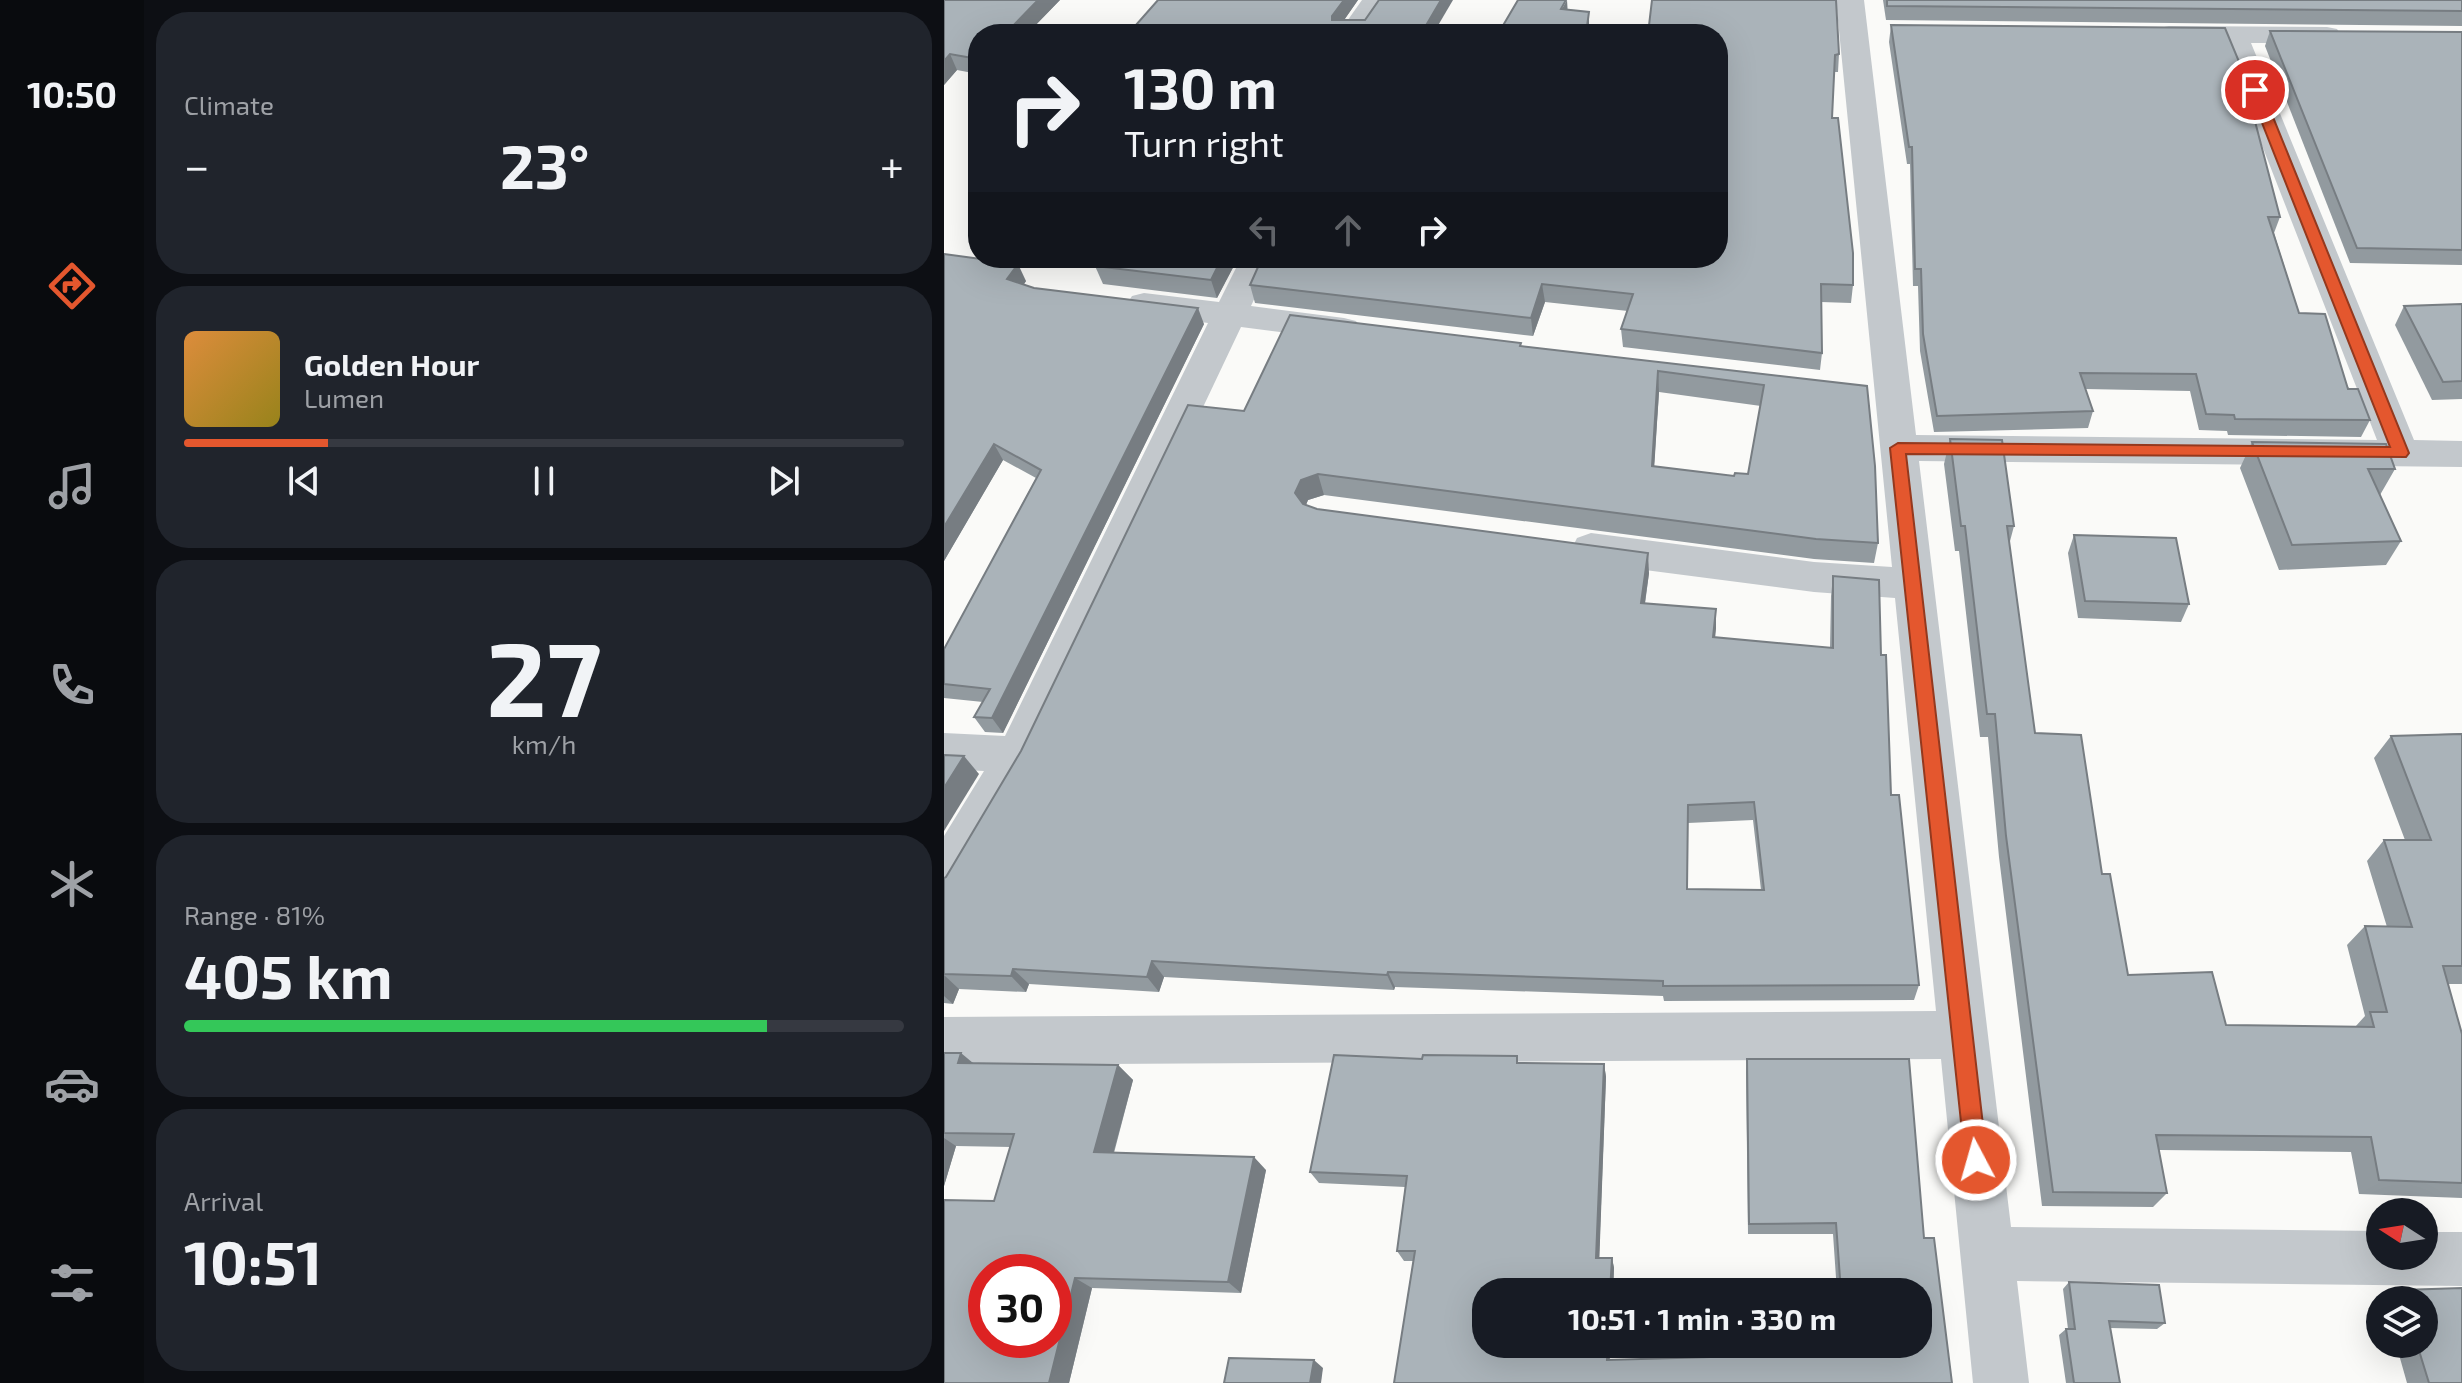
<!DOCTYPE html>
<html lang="en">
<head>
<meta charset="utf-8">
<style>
	body { margin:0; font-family:"Exo 2",sans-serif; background:#20242c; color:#f1f3f6; height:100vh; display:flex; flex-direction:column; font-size:30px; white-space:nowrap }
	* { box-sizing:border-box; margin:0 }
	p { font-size:26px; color:#9ea1a6 }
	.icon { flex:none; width:44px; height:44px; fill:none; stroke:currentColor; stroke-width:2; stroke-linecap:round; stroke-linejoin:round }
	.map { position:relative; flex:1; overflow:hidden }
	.sheet { display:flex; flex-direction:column; gap:12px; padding:12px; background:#0d0f14; width:800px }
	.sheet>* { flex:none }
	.hud { position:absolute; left:24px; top:24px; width:760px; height:244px; border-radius:32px; box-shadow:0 8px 32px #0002; background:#171b24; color:#f1f3f6; overflow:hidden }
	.needle { width:52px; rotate:282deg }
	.buttons { position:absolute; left:1422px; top:1198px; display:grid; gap:16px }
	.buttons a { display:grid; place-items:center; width:72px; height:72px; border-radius:50%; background:#171b24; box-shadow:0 8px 32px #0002; font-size:40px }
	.speed { position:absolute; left:24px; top:1254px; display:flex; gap:16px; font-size:40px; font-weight:700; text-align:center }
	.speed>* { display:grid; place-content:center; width:104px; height:104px; border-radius:50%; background:#171b24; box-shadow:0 8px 32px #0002; line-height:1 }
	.speed .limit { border:12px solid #d22; background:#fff; color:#111 }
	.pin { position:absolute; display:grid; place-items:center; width:68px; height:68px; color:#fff; margin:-34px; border:4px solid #fff; border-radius:50%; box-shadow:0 2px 8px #0007 }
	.me { position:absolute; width:88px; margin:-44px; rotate:354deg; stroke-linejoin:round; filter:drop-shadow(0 0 6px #0008) }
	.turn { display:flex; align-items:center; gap:28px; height:168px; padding:0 24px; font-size:36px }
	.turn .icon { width:104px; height:104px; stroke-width:2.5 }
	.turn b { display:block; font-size:56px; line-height:68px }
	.lanes { display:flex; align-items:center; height:76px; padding:0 24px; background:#0003; justify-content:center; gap:40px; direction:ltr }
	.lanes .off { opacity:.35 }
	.big { font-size:60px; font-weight:700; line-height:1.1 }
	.sheet .card { flex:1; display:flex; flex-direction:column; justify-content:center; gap:12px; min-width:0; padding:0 28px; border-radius:32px; background:#20242c }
	.sheet .dial { align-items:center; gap:0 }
	.dial b { font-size:104px; line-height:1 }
	.song { display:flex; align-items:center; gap:24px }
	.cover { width:96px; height:96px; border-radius:12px; background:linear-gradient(135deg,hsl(30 70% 55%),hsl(50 70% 35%)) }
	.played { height:8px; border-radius:4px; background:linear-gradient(90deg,#e4572e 20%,#363941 20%) }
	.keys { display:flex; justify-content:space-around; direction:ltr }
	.heat { display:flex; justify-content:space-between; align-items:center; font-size:44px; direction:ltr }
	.charge { height:12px; border-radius:6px; background:linear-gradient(90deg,#34c759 81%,#363941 0) }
	.trip { position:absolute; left:528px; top:1278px; width:460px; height:80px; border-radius:32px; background:#171b24; box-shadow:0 8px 32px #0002; font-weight:700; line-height:80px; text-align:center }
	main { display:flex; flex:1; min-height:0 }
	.tabs { display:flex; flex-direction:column; width:144px; justify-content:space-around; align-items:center; background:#090b0e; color:#9ea1a6 }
	.tabs .icon { width:56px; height:56px }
	.tabs .on { color:#e4572e }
	.tabs b { font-size:36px; color:#f1f3f6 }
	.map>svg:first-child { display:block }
</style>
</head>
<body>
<main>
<nav class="tabs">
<b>10:50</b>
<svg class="icon on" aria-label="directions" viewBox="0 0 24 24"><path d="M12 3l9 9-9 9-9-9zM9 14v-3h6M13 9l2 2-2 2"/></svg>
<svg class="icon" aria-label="music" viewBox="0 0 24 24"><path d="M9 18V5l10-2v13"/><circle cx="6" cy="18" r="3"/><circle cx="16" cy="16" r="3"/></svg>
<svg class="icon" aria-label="phone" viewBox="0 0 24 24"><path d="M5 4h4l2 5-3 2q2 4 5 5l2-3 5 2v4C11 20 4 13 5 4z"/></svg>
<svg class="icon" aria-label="climate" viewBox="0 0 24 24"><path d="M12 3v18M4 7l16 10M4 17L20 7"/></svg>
<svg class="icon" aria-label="car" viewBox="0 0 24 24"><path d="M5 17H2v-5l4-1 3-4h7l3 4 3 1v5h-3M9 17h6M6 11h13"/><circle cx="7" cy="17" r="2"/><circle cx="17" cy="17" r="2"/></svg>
<svg class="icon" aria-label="filters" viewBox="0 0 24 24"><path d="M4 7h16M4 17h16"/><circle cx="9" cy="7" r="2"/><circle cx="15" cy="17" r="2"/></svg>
</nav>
<section class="sheet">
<div class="card"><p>Climate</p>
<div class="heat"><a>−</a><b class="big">23°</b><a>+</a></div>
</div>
<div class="card">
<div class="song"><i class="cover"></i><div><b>Golden Hour</b><p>Lumen</p></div></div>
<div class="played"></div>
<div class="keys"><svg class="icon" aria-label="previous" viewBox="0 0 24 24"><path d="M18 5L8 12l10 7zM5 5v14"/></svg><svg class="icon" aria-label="pause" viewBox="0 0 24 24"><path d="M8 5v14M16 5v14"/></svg><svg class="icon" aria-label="next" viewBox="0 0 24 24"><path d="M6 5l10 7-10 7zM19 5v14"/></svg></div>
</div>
<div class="card dial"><b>27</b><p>km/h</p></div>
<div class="card"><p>Range · 81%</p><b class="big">405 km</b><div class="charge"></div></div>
<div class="card"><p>Arrival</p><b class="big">10:51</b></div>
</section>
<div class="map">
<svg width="1518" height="1383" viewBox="0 0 1518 1383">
	<rect width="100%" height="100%" fill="#fafaf8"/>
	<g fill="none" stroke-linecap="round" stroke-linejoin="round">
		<g fill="#c3c8cc" fill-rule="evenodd">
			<path d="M418,0H446L422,34H394Z"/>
			<path d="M892,0H920L972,435L1433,440L1278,43L1215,40L1211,34L1215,28L1225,26L1383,27L1393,29L1397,35L1393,41L1383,43H1307L1470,440L1518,441V467L975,461L1067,1227L1436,1231V1256H1480V1232H1518V1286L1073,1281L1085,1383H1029L997,1059L0,1065V1017L992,1011L951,598L870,592L647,563L633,558L628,548L633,538L647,533L870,562L948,567Z"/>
			<path d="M297,258H329L307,306L400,318L412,321L417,329L412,337L400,340L297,327L88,768L16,892L0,898V836L40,771L0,769V733L61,736L264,323L188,312L183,304L188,296L200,293L275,302Z"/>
		</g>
	</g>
	<g fill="#929a9f" fill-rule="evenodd">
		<path d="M0,0H116L83,34H34V74L13,70L0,85Z"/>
		<path d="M214,0H414L400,20L489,34H184Z"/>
		<path d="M939,0H1518V26L942,20Z"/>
		<path d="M947,25L1336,217L1330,233L1355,313L1426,420L1417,437L1284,435L1283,431L1255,430L1246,391L1141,389L1149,411L1144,428L990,432L976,351L974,286H969L966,164H963L945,42Z"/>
		<path d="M1326,31L1518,32V265L1406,263L1321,46Z"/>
		<path d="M774,34L895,54L894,72H890L888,118L909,285L907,303L877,302L878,353L876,370L679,347L677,329L684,311L601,302L589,336L311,303L306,285L774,258Z"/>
		<path d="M0,254L82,281L80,284L90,288L260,324L59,733L41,732L30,717L39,702L0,698V649L92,478L59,460L0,561Z"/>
		<path d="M294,258L273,298L159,284L151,266Z"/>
		<path d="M1518,304V399L1488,400L1451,325L1460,306Z"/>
		<path d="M577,343V346L923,386L934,543L930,563L870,559L380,495L364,500L362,505L373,509L705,573L701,604L772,609L771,637L886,648L887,596L889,576L937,655L947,795L975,985L970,1000L720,1001L719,996L451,987L450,990L220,977L215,992L85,984L82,992L15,989L9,1004L0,1003V878L2,877L300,411ZM715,392L817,406L804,474L790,476L710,466ZM809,820L817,890L743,889L744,823Z"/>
		<path d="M1006,439L1070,526L1065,545L1091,733L1158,874L1184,975L1282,1025L1411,1027L1421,1016L1403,945L1421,926L1443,927L1423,861L1440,840H1461L1430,758L1447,736L1518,733V984H1504L1518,1034V1198L1415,1194L1407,1152L1215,1150L1223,1193L1209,1207L1098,1206L1055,857L1044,737H1036L1015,551H1011L1000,464Z"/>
		<path d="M1308,442L1451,469L1436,495L1457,541L1442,565L1335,570L1296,468Z"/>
		<path d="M1130,535L1245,604L1237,622L1134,618L1124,553Z"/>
		<path d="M0,1053L30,1063L174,1065L189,1080L170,1153L322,1170L297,1293L148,1288L125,1383H0L67,1147L12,1146L0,1186Z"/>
		<path d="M478,1059L576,1063L660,1064L662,1077L655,1258H668L670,1268L666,1360L799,1356L800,1344H974V1292H893L889,1234H804L802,1072L803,1059L980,1238L1008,1383H450L469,1261H460L453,1251L461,1187L375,1183L366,1172Z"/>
		<path d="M1125,1282L1221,1323L1213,1329L1166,1328L1176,1383H1122L1115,1335L1122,1329H1124L1119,1289Z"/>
		<path d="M1518,1288V1383H1463L1452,1344H1480V1300L1440,1299L1458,1290Z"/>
	</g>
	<g fill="#777d82">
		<path d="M94,0H116L83,34H61Z"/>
		<path d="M400,0H414L396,26L393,25L395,34H388V16Z"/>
		<path d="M497,0H509L489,34H477Z"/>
		<path d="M623,0L624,17L614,16Z"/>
		<path d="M645,12V34H642Z"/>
		<path d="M6,54L13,70L0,85V61Z"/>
		<path d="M278,258H294L273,298L267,280Z"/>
		<path d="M74,264L82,281L72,296L63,279Z"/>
		<path d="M598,284L601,302L589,336L587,318Z"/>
		<path d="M254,308L260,324L59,733L48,718Z"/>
		<path d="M714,371L715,392L709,486L708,466Z"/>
		<path d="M50,444L59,460L0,561V527Z"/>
		<path d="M374,474L380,495L364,500L358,514L351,493L357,480Z"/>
		<path d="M704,553L705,573L698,623L697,603Z"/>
		<path d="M772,609V629L769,657V637Z"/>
		<path d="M20,756L35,774L0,831V788Z"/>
		<path d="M208,961L220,977L215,992L203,977Z"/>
		<path d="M69,969L85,984L82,992L67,976Z"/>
		<path d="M444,972L451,987L450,990L443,975Z"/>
		<path d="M0,975L15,989L9,1004L0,996Z"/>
		<path d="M17,1053L35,1068L14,1063Z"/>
		<path d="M660,1064L662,1077L655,1268L652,1258Z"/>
		<path d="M174,1065L189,1080L166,1165L150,1152Z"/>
		<path d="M0,1138L12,1146L0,1186Z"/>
		<path d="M310,1157L322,1170L297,1293L284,1282Z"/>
		<path d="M668,1258L670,1268L669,1292H666Z"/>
		<path d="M131,1278L148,1288L125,1383H105Z"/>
		<path d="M664,1344H666L665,1368L663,1360Z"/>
		<path d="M370,1360L379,1368L377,1383H366Z"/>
	</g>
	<g fill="#aab3b9" stroke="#777d82" stroke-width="2" fill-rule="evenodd">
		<path d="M0,0H94L61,34H34V59L6,54L0,61Z"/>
		<path d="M214,0H400L388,16V20H421L435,0H497L477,34H453L393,25L388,34H184Z"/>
		<path d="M574,0H622L617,9L645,12L642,34H554Z"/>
		<path d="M708,0H892L895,54L891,55L888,118H894L909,253V285L877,284L878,353L677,329L689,294L598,284L587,318L306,285L318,258H774V34H704Z"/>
		<path d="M943,0H1518V11L943,6Z"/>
		<path d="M947,25L1281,28L1296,64L1336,217H1324L1355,313L1381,314L1404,389H1414L1426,420L1291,419L1290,415L1262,414L1252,374L1136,373L1149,411L993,416L979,334L977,269H971L968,147H965Z"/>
		<path d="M1326,31L1518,32V250L1413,248Z"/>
		<path d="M0,254L74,264L63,279L90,288L254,308L48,718L30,717L46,689L0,684V649L97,470L50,444L0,527Z"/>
		<path d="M157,258H278L267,280L151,266Z"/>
		<path d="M1518,304V381L1499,382L1460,306Z"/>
		<path d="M346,315L577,343L576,346L923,386L931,466L934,543L872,539L374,474L357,480L351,493L359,504L373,509L704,553L697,603L772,609L769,637L889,648V576L935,580L937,655H942L947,795H955L975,985L719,986V981L444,972L443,975L208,961L203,977L69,969L67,976L0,974V878L2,877L77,751L244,405L300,411ZM714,371L820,385L804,474L791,473L790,476L708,466ZM810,802L820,890L743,889L744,805Z"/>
		<path d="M1006,439L1058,440L1070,526H1063L1091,733L1137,735L1158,874H1166L1184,975L1268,972L1282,1025L1430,1027L1426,1012H1443L1421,926L1468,927L1440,840H1487L1447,736L1518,734V966H1499L1518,1034V1183L1435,1180L1427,1137L1212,1135L1223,1193L1109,1192L1062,836L1051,714H1043L1021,526H1017Z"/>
		<path d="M1308,442L1442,444L1451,469H1424L1457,541L1348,545Z"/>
		<path d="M1130,535L1232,538L1245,604L1141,601Z"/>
		<path d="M0,755L20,756L0,788Z"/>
		<path d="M0,1053H17L14,1063L174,1065L150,1152L310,1157L284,1282L131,1278L105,1383H0V1200L50,1201L70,1134L0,1133ZM42,1272H110V1340H42Z"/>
		<path d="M390,1055L478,1059L479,1055L573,1056V1063L660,1064L652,1258H668L666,1292H542V1344H664L663,1360L801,1356L800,1344H974V1292H897L892,1223L805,1224L803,1059H965L980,1238H990L1008,1383H450L471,1251H453L463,1176L366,1172Z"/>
		<path d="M1125,1282L1215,1285L1221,1323L1165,1321L1176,1383H1130L1122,1329H1131Z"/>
		<path d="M1518,1288V1383H1485L1473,1344H1480V1300H1461L1458,1290Z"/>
		<path d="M285,1358L370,1360L366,1383H280Z"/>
	</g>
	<path fill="#e4572e" stroke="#94391e" stroke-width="2" d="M1311,86L1318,90L1465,453L1462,457L962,454L1043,1160L1040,1168L1032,1171L1024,1168L1021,1160L946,448L954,443L1446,447L1305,90Z"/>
</svg>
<div class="buttons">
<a><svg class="needle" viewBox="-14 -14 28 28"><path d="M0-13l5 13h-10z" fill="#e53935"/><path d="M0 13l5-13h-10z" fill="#9ea1a6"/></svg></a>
<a><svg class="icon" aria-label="layers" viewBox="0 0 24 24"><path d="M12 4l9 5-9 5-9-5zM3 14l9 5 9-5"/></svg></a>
</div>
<div class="speed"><div class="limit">30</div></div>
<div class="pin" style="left:1311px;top:90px;background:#d93025"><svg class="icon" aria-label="arrive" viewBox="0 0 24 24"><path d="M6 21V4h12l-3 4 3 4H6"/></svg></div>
<svg class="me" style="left:1032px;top:1160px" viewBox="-20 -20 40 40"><circle r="17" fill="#e4572e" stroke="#fff" stroke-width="3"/><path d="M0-11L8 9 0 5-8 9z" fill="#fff"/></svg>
<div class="trip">10:51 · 1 min · 330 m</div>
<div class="hud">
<div class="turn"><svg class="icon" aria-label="right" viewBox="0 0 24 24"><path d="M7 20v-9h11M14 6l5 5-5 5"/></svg><div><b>130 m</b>Turn right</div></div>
<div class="lanes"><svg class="icon off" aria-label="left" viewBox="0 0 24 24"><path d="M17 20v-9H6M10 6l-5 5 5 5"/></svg><svg class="icon off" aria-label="ahead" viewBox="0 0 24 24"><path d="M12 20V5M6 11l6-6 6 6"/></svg><svg class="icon" aria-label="right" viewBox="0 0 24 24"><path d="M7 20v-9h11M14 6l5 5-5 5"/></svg></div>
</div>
</div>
</main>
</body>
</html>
